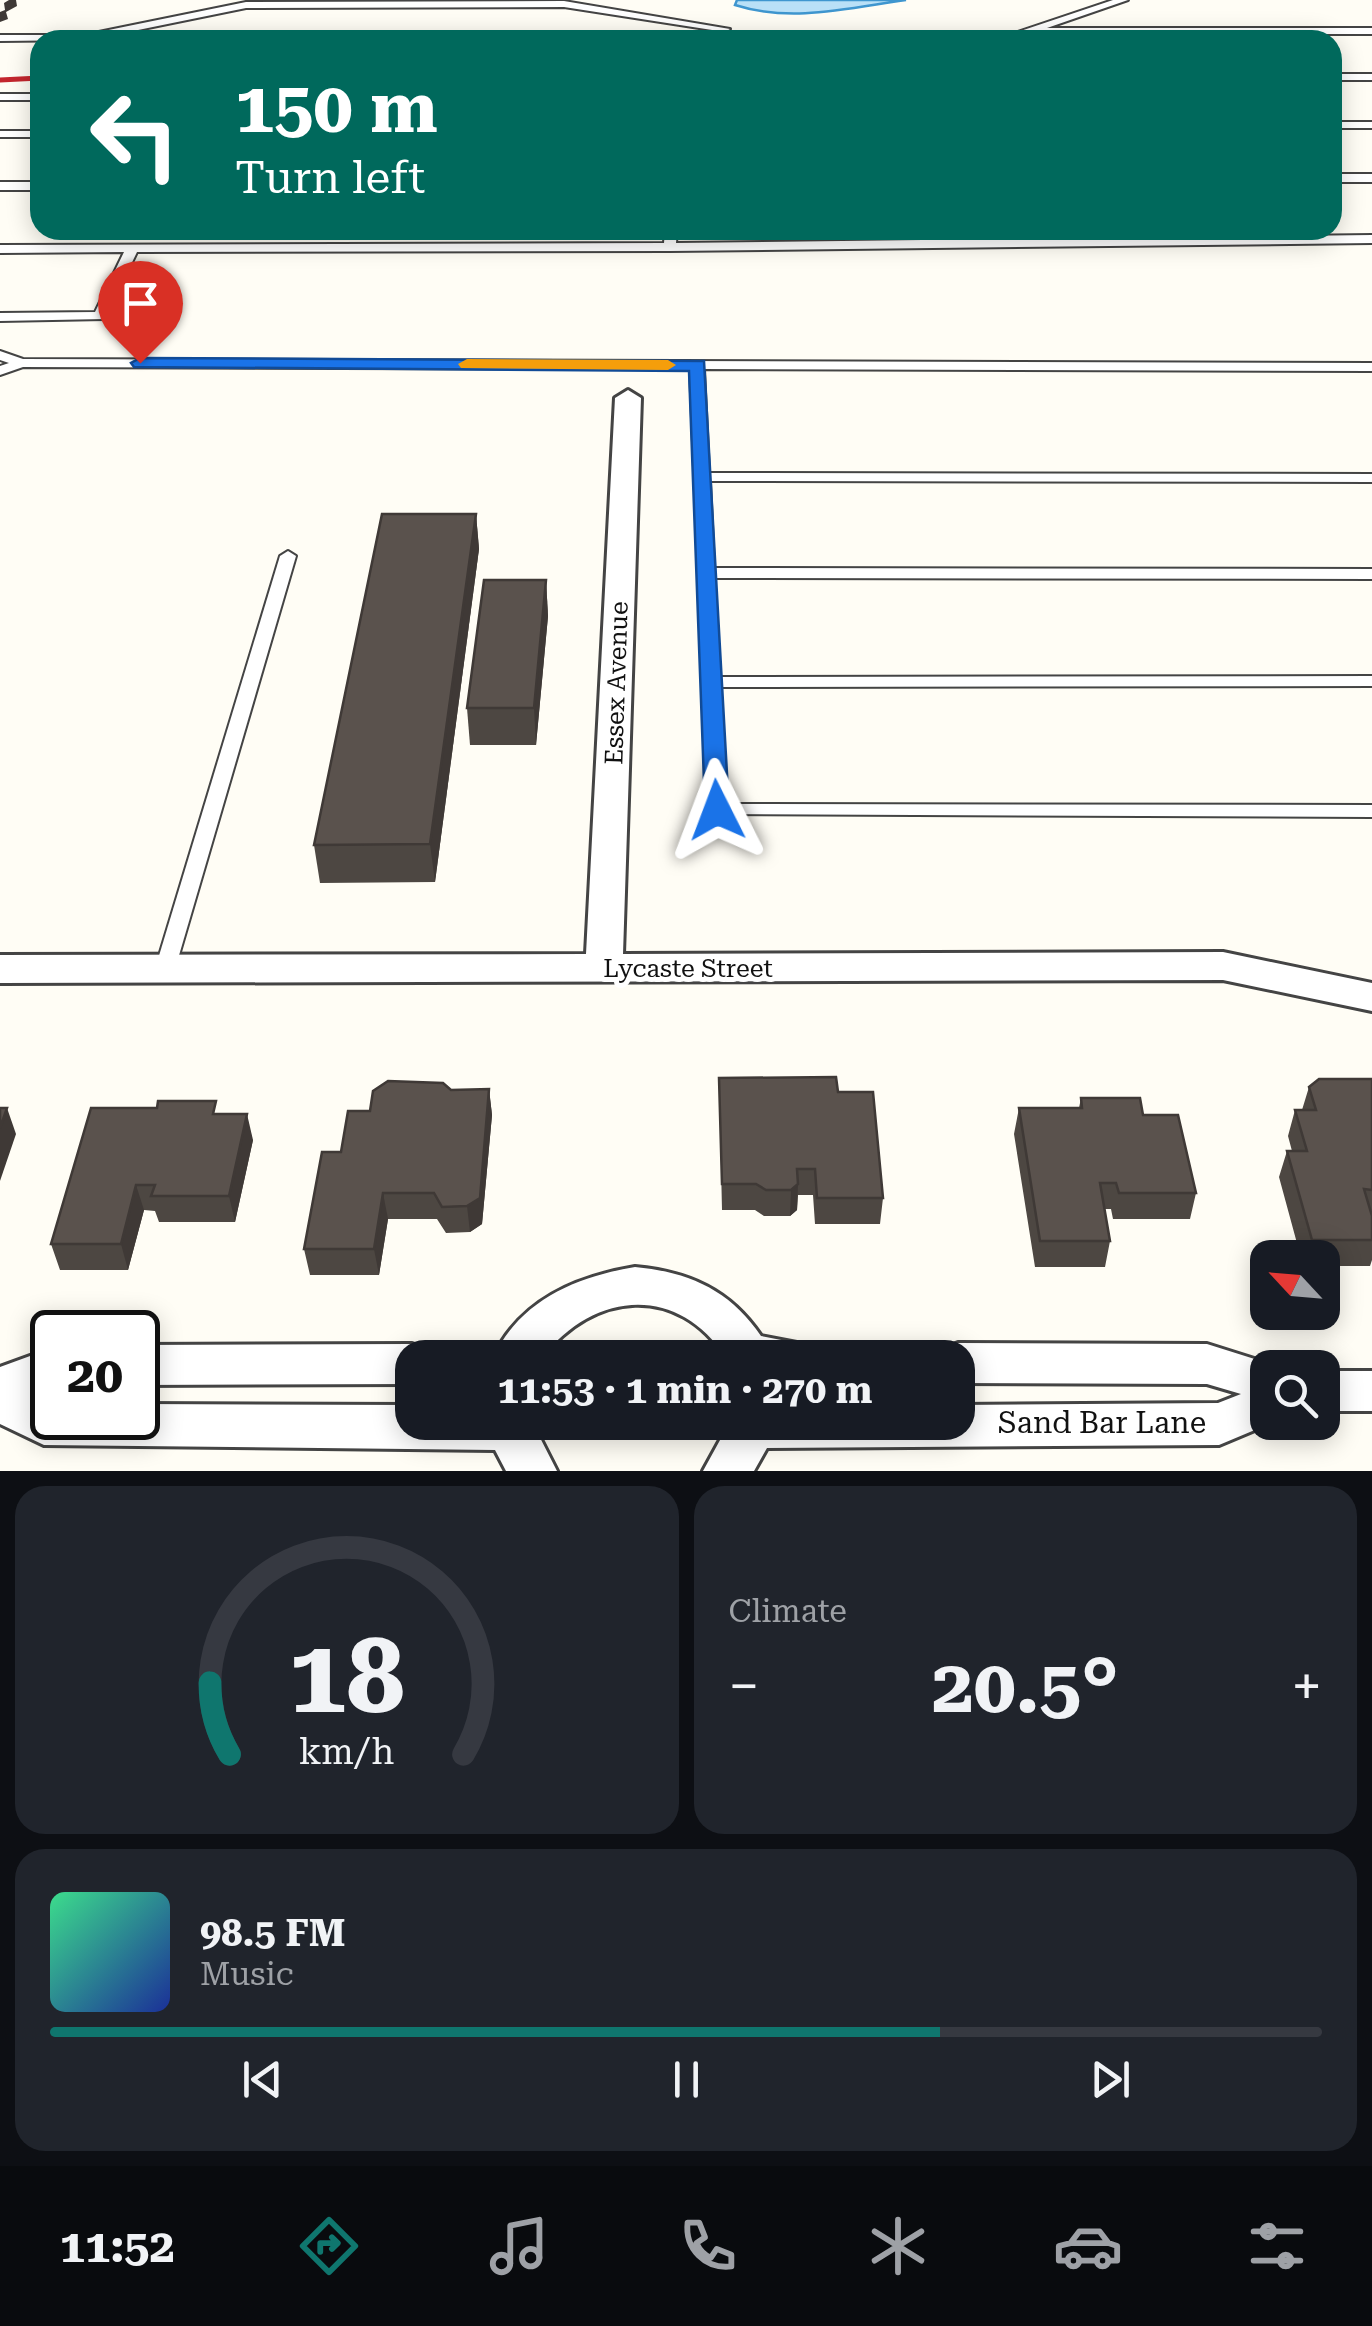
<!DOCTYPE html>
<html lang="en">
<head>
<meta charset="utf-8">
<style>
	body { margin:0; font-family:"Roboto Serif",serif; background:#20242c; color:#f1f3f6; height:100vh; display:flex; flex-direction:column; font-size:38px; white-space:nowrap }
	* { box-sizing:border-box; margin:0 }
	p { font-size:32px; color:#9ea1a6 }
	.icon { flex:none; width:55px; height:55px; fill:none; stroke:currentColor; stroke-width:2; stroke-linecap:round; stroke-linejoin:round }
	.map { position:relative; height:1471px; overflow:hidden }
	.drawer { display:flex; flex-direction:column; gap:15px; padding:15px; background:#0d0f14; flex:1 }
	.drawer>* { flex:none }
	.banner { position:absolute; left:30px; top:30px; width:1312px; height:210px; border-radius:30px; box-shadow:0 5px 25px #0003; background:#00695c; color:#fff; overflow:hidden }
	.needle { width:65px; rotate:296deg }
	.buttons { position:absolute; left:1250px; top:1240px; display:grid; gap:20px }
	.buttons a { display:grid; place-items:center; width:90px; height:90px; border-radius:20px; background:#171b24; box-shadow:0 5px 25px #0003; font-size:50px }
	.speed { position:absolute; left:30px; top:1310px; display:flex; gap:20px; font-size:50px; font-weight:700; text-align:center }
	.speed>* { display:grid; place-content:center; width:130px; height:130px; border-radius:50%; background:#171b24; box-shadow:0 5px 25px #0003; line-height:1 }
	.speed .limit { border:5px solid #111; border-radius:15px; background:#fff; color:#111 }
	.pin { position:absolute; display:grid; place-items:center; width:85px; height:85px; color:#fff; margin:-102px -42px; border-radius:50% 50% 50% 0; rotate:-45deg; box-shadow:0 0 10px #0007 }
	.pin .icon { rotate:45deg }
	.me { position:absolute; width:110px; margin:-55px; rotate:357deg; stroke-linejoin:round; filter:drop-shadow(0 0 8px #0008) }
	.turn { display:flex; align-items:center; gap:35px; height:210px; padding:0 40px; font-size:45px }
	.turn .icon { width:130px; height:130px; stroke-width:2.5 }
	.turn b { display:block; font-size:70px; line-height:85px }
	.big { font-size:75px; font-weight:700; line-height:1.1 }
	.drawer .widget { flex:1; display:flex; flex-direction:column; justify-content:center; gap:15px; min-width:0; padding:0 35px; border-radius:30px; background:#20242c }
	.drawer .dial { align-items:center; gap:0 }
	.dial svg { height:260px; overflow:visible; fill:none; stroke:#363941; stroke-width:7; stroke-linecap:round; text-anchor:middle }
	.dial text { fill:#f1f3f6; stroke:none }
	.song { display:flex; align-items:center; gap:30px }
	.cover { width:120px; height:120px; border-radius:15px; background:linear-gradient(135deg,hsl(150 70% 55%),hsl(230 70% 35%)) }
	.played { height:10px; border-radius:5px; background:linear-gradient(90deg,#0f766e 70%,#363941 70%) }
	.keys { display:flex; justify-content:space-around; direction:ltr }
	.heat { display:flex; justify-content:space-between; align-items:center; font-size:55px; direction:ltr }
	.drawer .tiles { flex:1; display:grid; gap:15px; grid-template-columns:1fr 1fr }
	.widget:last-child { grid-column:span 2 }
	.trip { position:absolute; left:395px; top:1340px; width:580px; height:100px; border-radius:30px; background:#171b24; box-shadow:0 5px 25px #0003; font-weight:700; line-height:100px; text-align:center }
	.tab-bar { display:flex; height:160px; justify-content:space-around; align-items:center; background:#090b0e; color:#9ea1a6 }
	.tab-bar .icon { width:70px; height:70px }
	.tab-bar .selected { color:#0f766e }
	.tab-bar b { font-size:45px; color:#f1f3f6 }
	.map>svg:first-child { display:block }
</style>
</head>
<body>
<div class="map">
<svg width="1372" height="1471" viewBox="0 0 1372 1471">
	<rect width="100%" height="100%" fill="#fffdf5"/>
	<path fill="#b9e0f7" stroke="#3f96cf" stroke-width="2.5" d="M737,0H906C849,8 791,23 735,5Z"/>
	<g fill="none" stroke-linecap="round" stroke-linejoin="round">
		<defs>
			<g id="service">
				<path d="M1113,0H1128L1047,28H1372V34H1028L1009,40H994Z"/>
				<path d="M564,1L730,29L725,32L564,7L246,8L89,40L0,41V35H84L246,2Z"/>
				<rect x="1332" y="74" width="40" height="6"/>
				<rect x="0" y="94" width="40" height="6"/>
				<rect x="1332" y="122" width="40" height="6"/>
				<rect x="0" y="131" width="40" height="6"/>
				<rect x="1332" y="174" width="40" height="8"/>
				<rect x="0" y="182" width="40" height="8"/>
				<path d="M665,230H677L676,243L1003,239L1001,230H1013L1015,239L1372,235V243L670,251L137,252L105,319L0,321V313L95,312L124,252L0,253V245L664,243Z"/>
				<path d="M0,351L23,359L1372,363V371L704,369L709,473L1372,474V482L710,481L714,568L1372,569V579L714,578L719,677L1372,676V686L720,687L726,804L1372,805V817L711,814L708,810L690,369L23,367L0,375V366L9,363L0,360Z"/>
				<path d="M288,551L296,556L175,969L172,974H158L155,969L280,556Z"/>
			</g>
			<g id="minor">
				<path d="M628,390L641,398L623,954L1223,952L1372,983V1011L1223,980L0,983V955L586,954L615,398Z"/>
				<path d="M635,1267C689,1272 730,1290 761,1336L802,1344L808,1358H726C678,1283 593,1291 542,1358H493C520,1300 576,1277 635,1267Z"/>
				<path d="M958,1343L1207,1344L1283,1368H1268V1422H1274L1219,1445L767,1448L754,1471H703L730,1422H958V1405L1218,1403L1241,1394L1207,1384L958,1383V1358H938L942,1349Z"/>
				<path d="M412,1344L428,1350L431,1358H412V1384L138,1385V1345Z"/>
				<path d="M52,1348V1388L33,1395L52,1403V1418H138V1404L412,1405V1422H532L557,1471H506L495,1450L44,1445L0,1424V1367Z"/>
				<rect x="1322" y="1371" width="50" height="40"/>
			</g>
		</defs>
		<use href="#service" stroke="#444" stroke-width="4"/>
		<use href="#minor" stroke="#444" stroke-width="6"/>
		<use href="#service" fill="#fff" fill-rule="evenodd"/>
		<use href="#minor" fill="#fff" fill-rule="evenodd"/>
		<path stroke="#c4262e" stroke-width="5" d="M0,80L40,78"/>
	</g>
	<g fill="#4d4742">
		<path d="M476,514L479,549L435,882L320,883L314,845Z"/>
		<path d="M546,580L548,616L536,745H470L467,708Z"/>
		<path d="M719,1078L838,1092L883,1198L880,1224H815L813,1195H798L797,1210L790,1216H764L755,1210H722Z"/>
		<path d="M1372,1079V1260L1370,1266H1322V1258H1301L1279,1177L1287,1151H1292L1288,1136L1295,1110H1302L1309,1087Z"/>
		<path d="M489,1089L492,1115L482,1224L470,1232L446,1233L437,1219H388L379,1275H310L304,1249L341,1152L451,1090Z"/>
		<path d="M1081,1098L1143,1115L1196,1193L1190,1219H1113L1111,1209H1104L1110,1241L1105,1267H1035L1014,1134L1019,1108H1079Z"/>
		<path d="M219,1114L253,1140L235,1222H159L155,1211L144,1210L128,1270H60L51,1244Z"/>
	</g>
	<g fill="#3f3936">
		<path d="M9,0H16L17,6L6,12L8,19L0,22V12L5,10L4,3Z"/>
		<path d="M476,514L479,549L435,882L430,844Z"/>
		<path d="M546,580L548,616L536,745L534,708Z"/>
		<path d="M489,1089L492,1115L482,1224L470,1232L467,1206Z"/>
		<path d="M7,1108L16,1134L0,1181V1128Z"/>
		<path d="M247,1114L253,1140L235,1222L229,1196Z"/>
		<path d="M798,1184L797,1210L790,1216L791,1190Z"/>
		<path d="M136,1185L144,1210L128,1270L121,1244Z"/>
		<path d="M383,1193L388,1219L379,1275L374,1249Z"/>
	</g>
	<g fill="#5a524d" stroke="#3f3936" stroke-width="2.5">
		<path d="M382,514H476L430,844L314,845Z"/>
		<path d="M484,580H546L534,708H467Z"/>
		<path d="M836,1077L838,1092H873L883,1198H817L815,1169H797L798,1184L791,1190H766L756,1184H722L719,1078Z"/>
		<path d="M1319,1079H1372V1190L1364,1189L1372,1216V1240H1312L1287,1151H1307L1295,1110H1316L1309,1087Z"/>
		<path d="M388,1081L443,1083L451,1090L489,1089L480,1198L467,1206L442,1207L434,1193H383L374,1249H304L322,1152H341L348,1111H370L373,1091Z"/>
		<path d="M1081,1098H1140L1143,1115H1178L1196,1193H1119L1116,1183H1100L1110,1241H1040L1019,1108H1082Z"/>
		<path d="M158,1101H216L213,1114H247L229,1196H151L155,1185H136L121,1244H51L91,1108H157Z"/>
		<path d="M0,1108H7L0,1128Z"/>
	</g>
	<path fill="#1a73e8" stroke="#114b97" stroke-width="2.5" d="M140,358L704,361L729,810L725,816L717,818L705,810L689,371L134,367L131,363Z"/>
	<path fill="#f59e0b" d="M467,359L668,360L676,365L668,370L461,368L458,364Z"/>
	<g text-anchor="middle" stroke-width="10" stroke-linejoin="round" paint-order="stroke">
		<g font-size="25" fill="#111" stroke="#fff">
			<text transform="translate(616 683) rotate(-88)" y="9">Essex Avenue</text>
			<text x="688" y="977">Lycaste Street</text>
		</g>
		<g font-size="30" fill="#111" stroke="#fff">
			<text x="1102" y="1433">Sand Bar Lane</text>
		</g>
	</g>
</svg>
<div class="buttons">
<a><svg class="needle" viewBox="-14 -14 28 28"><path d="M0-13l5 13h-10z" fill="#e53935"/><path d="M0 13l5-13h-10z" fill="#9ea1a6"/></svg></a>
<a><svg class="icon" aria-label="search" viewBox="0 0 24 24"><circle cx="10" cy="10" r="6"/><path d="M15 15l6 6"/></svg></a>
</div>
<div class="speed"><div class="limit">20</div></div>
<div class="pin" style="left:140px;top:363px;background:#d93025"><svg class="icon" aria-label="arrive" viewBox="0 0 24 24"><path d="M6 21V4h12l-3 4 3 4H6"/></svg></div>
<svg class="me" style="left:717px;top:810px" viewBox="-20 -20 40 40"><path d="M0-17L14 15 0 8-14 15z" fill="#1a73e8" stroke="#fff" stroke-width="4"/></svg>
<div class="trip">11:53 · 1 min · 270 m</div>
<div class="banner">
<div class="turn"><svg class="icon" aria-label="left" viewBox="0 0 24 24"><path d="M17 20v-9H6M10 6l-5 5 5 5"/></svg><div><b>150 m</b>Turn left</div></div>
</div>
</div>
<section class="drawer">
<div class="tiles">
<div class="widget dial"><svg viewBox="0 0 100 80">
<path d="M14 69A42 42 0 1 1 86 69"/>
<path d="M14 69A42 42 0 0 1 8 47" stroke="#0f766e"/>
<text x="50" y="56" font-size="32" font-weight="700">18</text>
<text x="50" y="72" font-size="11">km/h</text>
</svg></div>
<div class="widget"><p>Climate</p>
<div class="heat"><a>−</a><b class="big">20.5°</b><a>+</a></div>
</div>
<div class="widget">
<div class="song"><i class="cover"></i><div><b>98.5 FM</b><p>Music</p></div></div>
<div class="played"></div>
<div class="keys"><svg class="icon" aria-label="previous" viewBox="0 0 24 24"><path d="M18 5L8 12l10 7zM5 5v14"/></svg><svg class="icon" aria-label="pause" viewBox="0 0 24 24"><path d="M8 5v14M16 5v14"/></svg><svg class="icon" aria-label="next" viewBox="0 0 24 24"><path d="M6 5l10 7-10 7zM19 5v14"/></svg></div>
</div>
</div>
</section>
<nav class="tab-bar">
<b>11:52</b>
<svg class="icon selected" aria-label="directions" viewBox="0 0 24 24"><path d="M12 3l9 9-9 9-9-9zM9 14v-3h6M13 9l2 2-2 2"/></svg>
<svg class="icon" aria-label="music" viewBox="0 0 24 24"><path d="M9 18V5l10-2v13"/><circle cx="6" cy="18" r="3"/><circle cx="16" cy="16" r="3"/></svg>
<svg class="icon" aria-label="phone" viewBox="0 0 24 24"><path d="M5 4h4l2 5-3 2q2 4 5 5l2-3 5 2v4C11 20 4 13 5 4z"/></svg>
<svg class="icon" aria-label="climate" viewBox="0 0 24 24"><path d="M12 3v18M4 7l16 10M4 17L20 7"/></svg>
<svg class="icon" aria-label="car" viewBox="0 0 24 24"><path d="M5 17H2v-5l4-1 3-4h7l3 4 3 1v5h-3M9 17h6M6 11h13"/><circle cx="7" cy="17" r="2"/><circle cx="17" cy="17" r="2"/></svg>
<svg class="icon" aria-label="filters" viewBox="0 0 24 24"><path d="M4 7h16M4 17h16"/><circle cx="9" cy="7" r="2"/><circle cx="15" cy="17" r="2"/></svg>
</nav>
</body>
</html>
